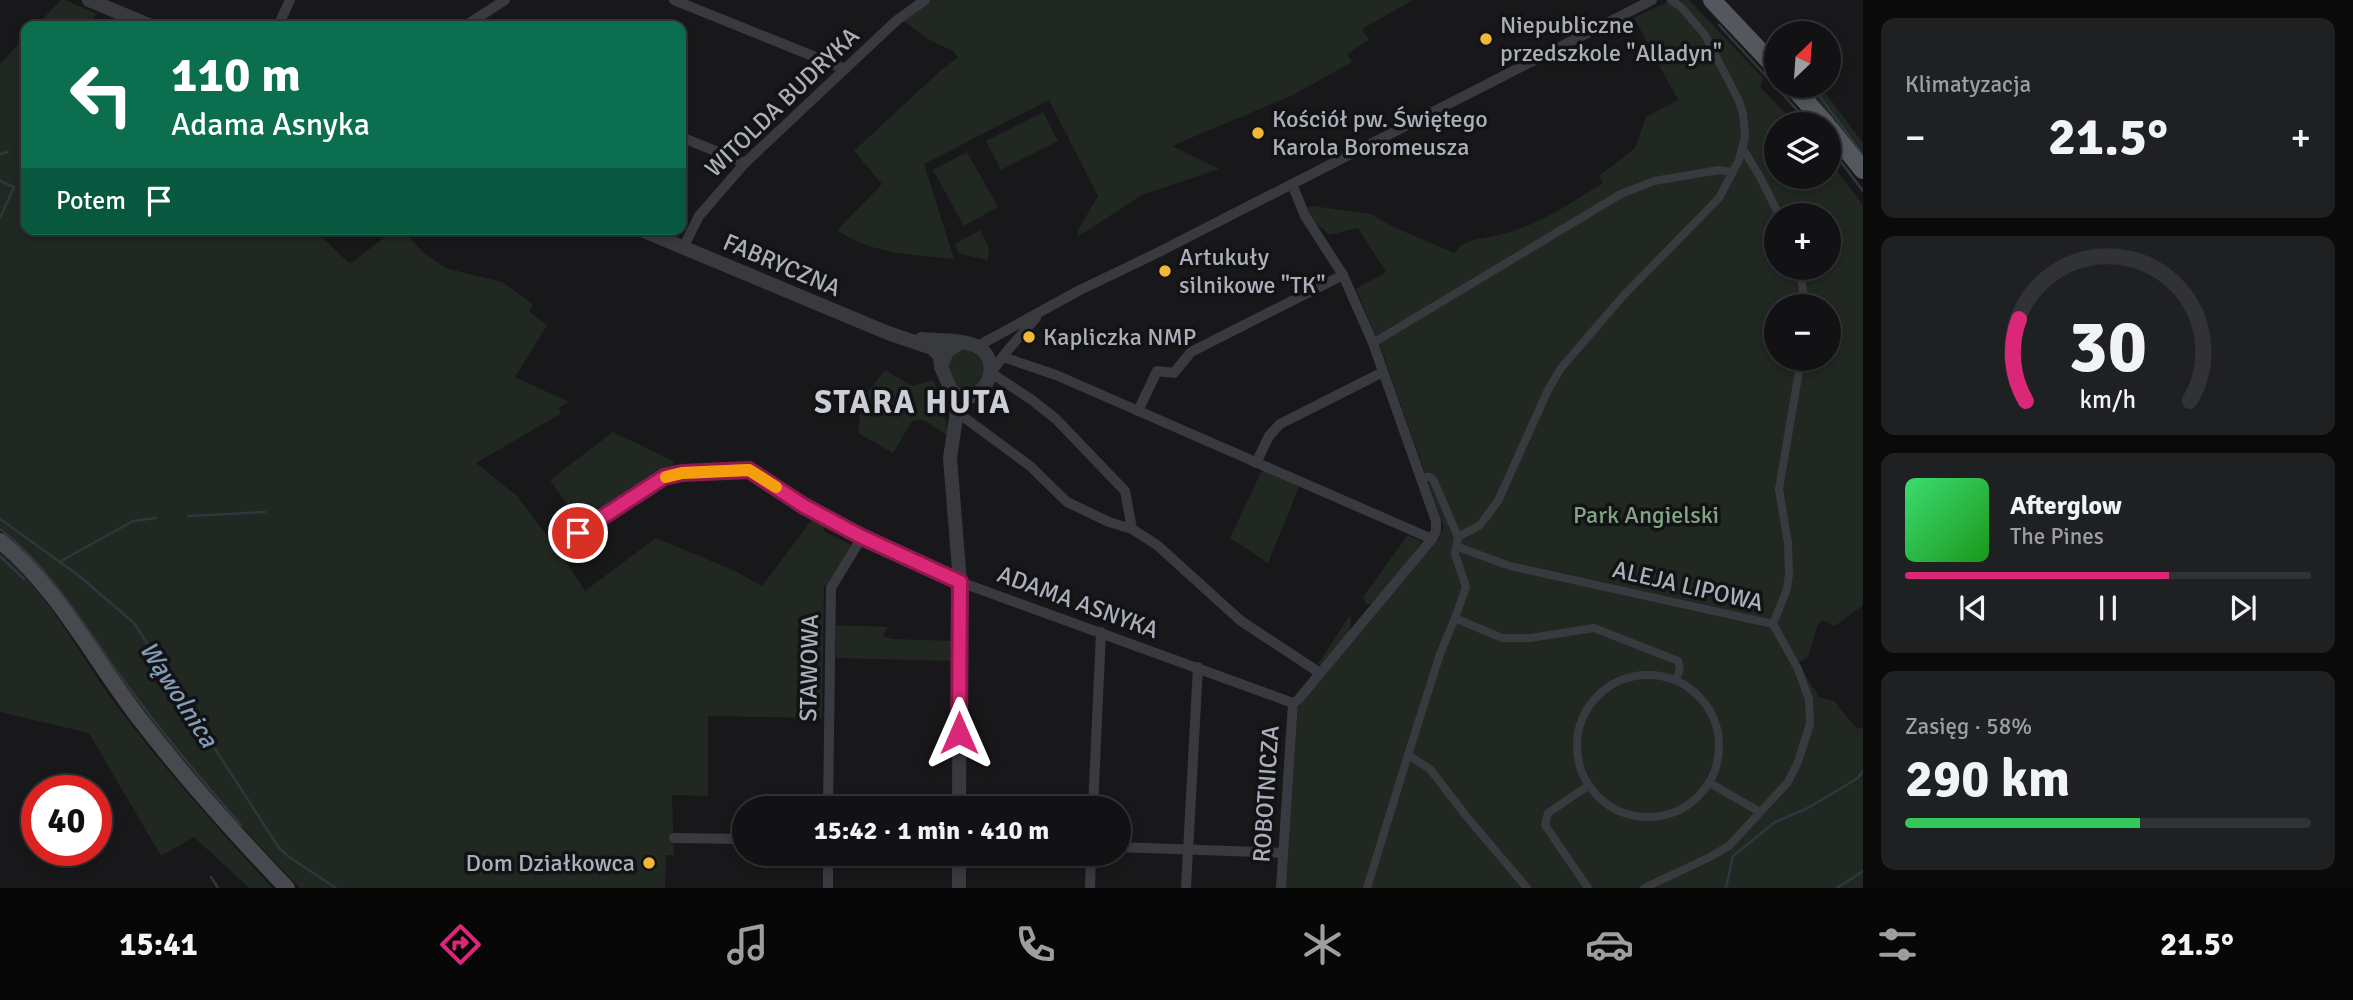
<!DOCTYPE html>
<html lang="pl">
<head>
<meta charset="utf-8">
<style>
	body { margin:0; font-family:Signika,sans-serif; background:#1f2022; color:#f1f3f6; height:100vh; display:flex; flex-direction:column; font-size:26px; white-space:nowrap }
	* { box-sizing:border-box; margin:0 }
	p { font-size:23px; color:#9c9ea0 }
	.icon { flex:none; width:38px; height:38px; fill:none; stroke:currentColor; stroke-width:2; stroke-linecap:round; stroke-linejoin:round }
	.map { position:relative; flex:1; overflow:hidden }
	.side { display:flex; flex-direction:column; gap:18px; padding:18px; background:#0a0a0b; width:490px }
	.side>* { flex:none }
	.hud { position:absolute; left:21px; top:21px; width:665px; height:214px; border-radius:14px; box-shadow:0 4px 10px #0003,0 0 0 2px #313234; background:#0b6e4f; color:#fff; overflow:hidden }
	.needle { width:46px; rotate:25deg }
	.fabs { position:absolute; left:1764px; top:21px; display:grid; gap:14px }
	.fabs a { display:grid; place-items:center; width:77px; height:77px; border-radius:50%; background:#121214; box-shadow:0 4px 10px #0003,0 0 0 2px #313234; font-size:35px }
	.speed { position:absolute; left:21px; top:775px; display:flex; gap:14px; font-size:35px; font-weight:700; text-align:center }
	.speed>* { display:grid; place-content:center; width:91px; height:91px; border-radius:50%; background:#121214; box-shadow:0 4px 10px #0003,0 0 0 2px #313234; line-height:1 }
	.speed .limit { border:10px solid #d22; background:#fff; color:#111 }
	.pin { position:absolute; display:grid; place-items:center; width:60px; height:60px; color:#fff; margin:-30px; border:4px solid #fff; border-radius:50%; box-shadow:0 2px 7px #0007 }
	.me { position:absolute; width:77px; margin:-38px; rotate:0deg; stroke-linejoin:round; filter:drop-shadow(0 0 5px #0008) }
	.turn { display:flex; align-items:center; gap:24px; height:147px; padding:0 35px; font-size:32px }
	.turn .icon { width:91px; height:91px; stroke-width:2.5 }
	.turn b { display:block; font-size:49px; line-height:60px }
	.then { display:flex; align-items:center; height:66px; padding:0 35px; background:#0003; gap:14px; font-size:26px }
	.big { font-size:52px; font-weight:700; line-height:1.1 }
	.side .tile { flex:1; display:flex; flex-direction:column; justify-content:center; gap:10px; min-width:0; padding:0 24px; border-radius:14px; background:#1f2022 }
	.side .dial { align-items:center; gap:0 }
	.dial svg { height:182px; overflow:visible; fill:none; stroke:#313234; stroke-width:7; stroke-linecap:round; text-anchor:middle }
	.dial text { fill:#f1f3f6; stroke:none }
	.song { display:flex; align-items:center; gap:21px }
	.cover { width:84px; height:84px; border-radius:10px; background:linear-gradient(135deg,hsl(140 70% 55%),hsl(120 70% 35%)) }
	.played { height:7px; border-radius:4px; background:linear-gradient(90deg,#db2777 65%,#313234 65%) }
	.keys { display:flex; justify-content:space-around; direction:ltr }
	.heat { display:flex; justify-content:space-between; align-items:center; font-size:38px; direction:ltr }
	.charge { height:10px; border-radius:5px; background:linear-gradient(90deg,#34c759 58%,#313234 0) }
	.trip { position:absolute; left:732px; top:796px; width:399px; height:70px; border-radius:35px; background:#121214; box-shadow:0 4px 10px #0003,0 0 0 2px #313234; font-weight:700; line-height:70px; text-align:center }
	.tabs { display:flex; height:112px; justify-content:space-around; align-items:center; background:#070708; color:#9c9ea0 }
	.tabs .icon { width:49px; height:49px }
	.tabs .current { color:#db2777 }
	.tabs b { font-size:32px; color:#f1f3f6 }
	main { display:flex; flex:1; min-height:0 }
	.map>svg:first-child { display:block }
</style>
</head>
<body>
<main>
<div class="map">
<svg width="1863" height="888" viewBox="0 0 1863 888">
	<rect width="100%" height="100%" fill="#18181a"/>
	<g fill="#202821" fill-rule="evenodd">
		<path d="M61,0H65L97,14L85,26H36Z"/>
		<path d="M931,0H1413L1362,29L1369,40L1347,54L1352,62L1293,95L1172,146L1219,169L1142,195L1079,236L1077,232L1098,196L1049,100L924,164L954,259C914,255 871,254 837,230L882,184L854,151L939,72L958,57L953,51L930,40L902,20Z"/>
		<path d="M1671,0H1689L1763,78L1760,87L1796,124H1776V177H1829V161L1863,205V605L1835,626L1822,620L1818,624L1808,657L1798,663L1819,697L1834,701L1857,729L1863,727V888H1286L1298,708L1438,540L1444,527L1381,348L1356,289L1386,272L1358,228L1329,235C1322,225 1308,222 1308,208L1312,206L1371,214L1391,226L1454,253C1467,237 1479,240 1498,235C1538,226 1569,204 1603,183L1599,176L1635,148L1646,117L1678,100L1634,18ZM1776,215H1829V268H1776ZM1776,306H1829V359H1776Z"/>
		<path d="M26,36V229H314L350,264L395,229H402L423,252L445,268L502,282L533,304L529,311L547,325L515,377L569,402L559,408L560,414L476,463L516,495L561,554L585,591L656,538L735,571L762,586L814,517L826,523L823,531L853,546L830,584L824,586L822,718L708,716V796L672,795L674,855H666L665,888H300C238,825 179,759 126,688C87,635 53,572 0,531V64Z"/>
		<path d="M1801,86H1820L1863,143V161Z"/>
		<path d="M1043,112L1058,141L1001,170L986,141Z"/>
		<path d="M967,152L998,207L964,226L933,170Z"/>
		<path d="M980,230L989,248L988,260L960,254L955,244Z"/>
		<path d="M967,349L981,358L985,371L976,386L965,392L956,387L948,365L949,358L960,350Z"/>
		<path d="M885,370L912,386L934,380L946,421L948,436L924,420L912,421L893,453L858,433L862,399Z"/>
		<path d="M613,432L673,461V468L665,469L582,525L550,480Z"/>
		<path d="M1263,468L1299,487L1268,563L1230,538Z"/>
		<path d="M1408,535L1422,542L1374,604H1366L1363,597Z"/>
		<path d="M0,553C52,596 82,661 123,714C169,775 221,831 272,888H249L194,837L161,856L89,733L0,712Z"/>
		<path d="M1350,615C1356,633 1333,652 1323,666L1318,664Z"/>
		<path d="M836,625L888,627L882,636L892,639L954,641V661L836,658Z"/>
	</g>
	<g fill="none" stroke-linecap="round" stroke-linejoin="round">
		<g stroke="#2e373e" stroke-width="2.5">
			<path d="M1719,25L1810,124"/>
			<path d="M1812,86L1863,155"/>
			<path d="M1829,146L1863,191"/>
			<path d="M0,154L8,152"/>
			<path d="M0,181L14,187L0,218"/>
			<path d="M188,516L265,512"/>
			<path d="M0,519L78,575L134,623L279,848L289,857L336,888"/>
			<path d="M0,529C51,568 82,623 119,674C157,727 198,776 241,825"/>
			<path d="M0,556L24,579"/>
			<path d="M61,561L133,521L156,518"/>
			<path d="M211,877L218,888"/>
			<path d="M1726,888L1733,856L1775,822L1808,808L1858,778L1863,771"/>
			<path d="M1837,888L1863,871"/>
		</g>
		<g stroke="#393a3f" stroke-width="8">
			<path d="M1743,149L1760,177L1779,215"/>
			<path d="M1800,268L1805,306"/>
			<path d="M1373,343L1621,194L1654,181L1719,170L1732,172"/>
			<path d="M1420,477H1429L1433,479L1458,537L1455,554L1466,587L1455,618"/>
			<path d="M1458,537L1480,525L1498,501L1548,390L1561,368L1624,295L1719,198L1739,160L1745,137L1743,114L1739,101L1705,35L1682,8L1671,0"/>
			<path d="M1458,547L1510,566L1773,624L1798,669L1809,699L1810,724L1798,762L1788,782L1729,846L1710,857L1644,888"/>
			<path d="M1773,624L1787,589L1789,574L1788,543L1779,489L1801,359"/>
			<circle cx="1648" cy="746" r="71"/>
			<path d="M1710,783L1760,812"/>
			<path d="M1588,786L1548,813L1545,825L1588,888"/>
			<path d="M1367,888L1408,755"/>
			<path d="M1527,888L1467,817L1430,769L1408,755L1440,654L1455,618L1502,638H1530L1594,628L1678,661L1680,669L1676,680"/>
		</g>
		<g stroke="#393a3f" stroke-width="10">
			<path d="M674,0L845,69"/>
			<path d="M278,26L290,0"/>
			<path d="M465,26L505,0"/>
			<path d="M681,137L745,163"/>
			<path d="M1292,184L1305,216L1343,275L1373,343L1436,521V531L1432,539L1298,700L1293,703"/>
			<path d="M683,248L699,216L745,163L897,20L925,0"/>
			<path d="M1036,318L1007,351L991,373L1032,400L1056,419L1125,491L1132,529"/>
			<path d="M976,347L1078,291L1159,252L1652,0"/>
			<path d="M1003,357L1056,375L1432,539"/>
			<path d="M1138,411L1157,371L1174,373L1191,352L1343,275"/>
			<path d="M965,418L1030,466L1067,502L1109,522L1132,529L1157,545L1241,621L1320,673"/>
			<path d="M1256,463L1269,436L1280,424L1383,372"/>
			<path d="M556,548L664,477L682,473L739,470L755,472L798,503L862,537L960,582L1293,703"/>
			<path d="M828,808L831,588L862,537"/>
			<path d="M1093,808L1101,632"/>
			<path d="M674,838L744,839"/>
			<path d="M1118,847L1283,853"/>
			<path d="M828,888V854"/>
			<path d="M1090,888L1091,854"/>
			<path d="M1186,888L1198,667"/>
			<path d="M1281,888L1293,703"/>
		</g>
		<g stroke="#393a3f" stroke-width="14">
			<path d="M89,0L151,26"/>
			<path d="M639,229L888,333L932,348L940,356L941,366"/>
			<path d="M921,339C938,341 960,339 976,346C1010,363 977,416 951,390"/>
			<path d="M959,808L960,582L950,458L957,411L956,401L941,367L947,351L960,343"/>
			<path d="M959,888V854"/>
		</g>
		<path stroke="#47494f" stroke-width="16" d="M0,541C58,588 94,660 139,718C185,778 235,834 287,888"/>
		<g stroke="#55575e" stroke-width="18">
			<path d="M1712,0L1776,68"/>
			<path d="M1792,86L1826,124"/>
			<path d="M1829,128L1863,170"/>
		</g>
	</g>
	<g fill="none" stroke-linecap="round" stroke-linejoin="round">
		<defs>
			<path id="route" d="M578,533L664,477L682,473L749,470L804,506L862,537L960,582L959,733"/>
		</defs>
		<use href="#route" stroke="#8e194d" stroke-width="18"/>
		<use href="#route" stroke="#db2777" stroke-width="12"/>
		<path stroke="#f59e0b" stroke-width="12" d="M666,477L682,473L749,470L776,487"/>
	</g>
	<g fill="#f2b738" stroke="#131315" stroke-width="2.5">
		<circle cx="1486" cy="39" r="7"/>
		<circle cx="1258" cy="133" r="7"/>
		<circle cx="1165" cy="271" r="7"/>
		<circle cx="1029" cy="337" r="7"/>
		<circle cx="649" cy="863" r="7"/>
	</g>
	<g text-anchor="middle" stroke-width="7" stroke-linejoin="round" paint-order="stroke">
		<g font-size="24" fill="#aaafba" stroke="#131315" text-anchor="start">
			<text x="1500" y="33">Niepubliczne<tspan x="1500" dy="28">przedszkole "Alladyn"</tspan></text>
			<text x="1272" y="127">Kościół pw. Świętego<tspan x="1272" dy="28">Karola Boromeusza</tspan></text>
			<text x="1179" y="265">Artukuły<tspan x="1179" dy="28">silnikowe "TK"</tspan></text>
			<text x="1043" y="345">Kapliczka NMP</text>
			<text x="635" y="871" text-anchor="end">Dom Działkowca</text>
		</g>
		<g font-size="24" fill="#aaafba" stroke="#131315">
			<text transform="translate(782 102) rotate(-44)" y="8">WITOLDA BUDRYKA</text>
			<text transform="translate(782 265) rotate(23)" y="8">FABRYCZNA</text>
			<text transform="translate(1688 586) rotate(13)" y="8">ALEJA LIPOWA</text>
			<text transform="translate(1078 602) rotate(20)" y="8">ADAMA ASNYKA</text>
			<text transform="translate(809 668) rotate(-89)" y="8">STAWOWA</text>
			<text transform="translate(1266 794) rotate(-86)" y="8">ROBOTNICZA</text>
		</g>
		<g font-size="24" fill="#81a584" stroke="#131315">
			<text x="1646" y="523">Park Angielski</text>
		</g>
		<g font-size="26" font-style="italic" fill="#819cb5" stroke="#131315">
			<text transform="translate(179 694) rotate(57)" y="9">Wąwolnica</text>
		</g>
		<g font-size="32" font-weight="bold" letter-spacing="2" fill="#cbced6" stroke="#131315">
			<text x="913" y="413">STARA HUTA</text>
		</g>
	</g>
</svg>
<div class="fabs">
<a><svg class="needle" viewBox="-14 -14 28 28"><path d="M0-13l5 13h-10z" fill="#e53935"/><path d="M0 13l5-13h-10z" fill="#9c9ea0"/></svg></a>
<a><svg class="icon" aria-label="layers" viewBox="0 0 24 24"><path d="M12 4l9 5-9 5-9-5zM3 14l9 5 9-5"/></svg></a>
<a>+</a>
<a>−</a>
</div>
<div class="speed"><div class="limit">40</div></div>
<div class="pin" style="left:578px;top:533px;background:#d93025"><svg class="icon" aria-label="arrive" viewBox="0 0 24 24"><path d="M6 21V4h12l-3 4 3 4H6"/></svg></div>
<svg class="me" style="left:959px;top:733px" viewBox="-20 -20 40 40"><path d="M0-17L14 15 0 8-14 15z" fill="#db2777" stroke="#fff" stroke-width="4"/></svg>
<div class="trip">15:42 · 1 min · 410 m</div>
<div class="hud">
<div class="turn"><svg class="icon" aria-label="left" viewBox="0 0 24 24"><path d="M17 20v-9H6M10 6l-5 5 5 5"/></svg><div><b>110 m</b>Adama Asnyka</div></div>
<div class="then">Potem<svg class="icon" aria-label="arrive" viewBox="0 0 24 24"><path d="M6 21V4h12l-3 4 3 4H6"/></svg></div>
</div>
</div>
<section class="side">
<div class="tile"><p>Klimatyzacja</p>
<div class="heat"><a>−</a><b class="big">21.5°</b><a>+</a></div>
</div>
<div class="tile dial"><svg viewBox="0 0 100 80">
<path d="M14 69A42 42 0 1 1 86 69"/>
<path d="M14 69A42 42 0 0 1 11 33" stroke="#db2777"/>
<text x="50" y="56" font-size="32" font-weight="700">30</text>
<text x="50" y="72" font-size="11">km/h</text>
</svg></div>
<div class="tile">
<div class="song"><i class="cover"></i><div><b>Afterglow</b><p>The Pines</p></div></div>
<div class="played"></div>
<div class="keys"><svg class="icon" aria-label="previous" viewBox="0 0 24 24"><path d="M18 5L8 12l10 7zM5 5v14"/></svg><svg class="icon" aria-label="pause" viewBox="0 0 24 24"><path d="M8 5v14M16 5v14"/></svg><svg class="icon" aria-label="next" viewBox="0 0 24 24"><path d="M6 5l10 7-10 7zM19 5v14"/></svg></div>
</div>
<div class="tile"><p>Zasięg · 58%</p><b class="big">290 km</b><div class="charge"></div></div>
</section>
</main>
<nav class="tabs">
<b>15:41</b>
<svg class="icon current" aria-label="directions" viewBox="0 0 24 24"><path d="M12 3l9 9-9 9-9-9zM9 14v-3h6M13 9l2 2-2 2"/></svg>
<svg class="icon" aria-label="music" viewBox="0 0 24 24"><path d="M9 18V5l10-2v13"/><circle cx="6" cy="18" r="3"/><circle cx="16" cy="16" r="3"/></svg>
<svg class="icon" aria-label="phone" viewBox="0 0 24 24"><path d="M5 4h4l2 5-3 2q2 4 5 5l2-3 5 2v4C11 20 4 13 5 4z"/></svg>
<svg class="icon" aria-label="climate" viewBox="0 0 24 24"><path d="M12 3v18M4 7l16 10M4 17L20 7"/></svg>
<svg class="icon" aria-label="car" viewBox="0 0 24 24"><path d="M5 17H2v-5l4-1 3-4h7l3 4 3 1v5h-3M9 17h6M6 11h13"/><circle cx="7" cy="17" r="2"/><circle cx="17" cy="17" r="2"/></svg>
<svg class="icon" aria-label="filters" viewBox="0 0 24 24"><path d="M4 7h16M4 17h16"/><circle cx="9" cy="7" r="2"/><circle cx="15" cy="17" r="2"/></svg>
<b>21.5°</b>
</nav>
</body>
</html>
